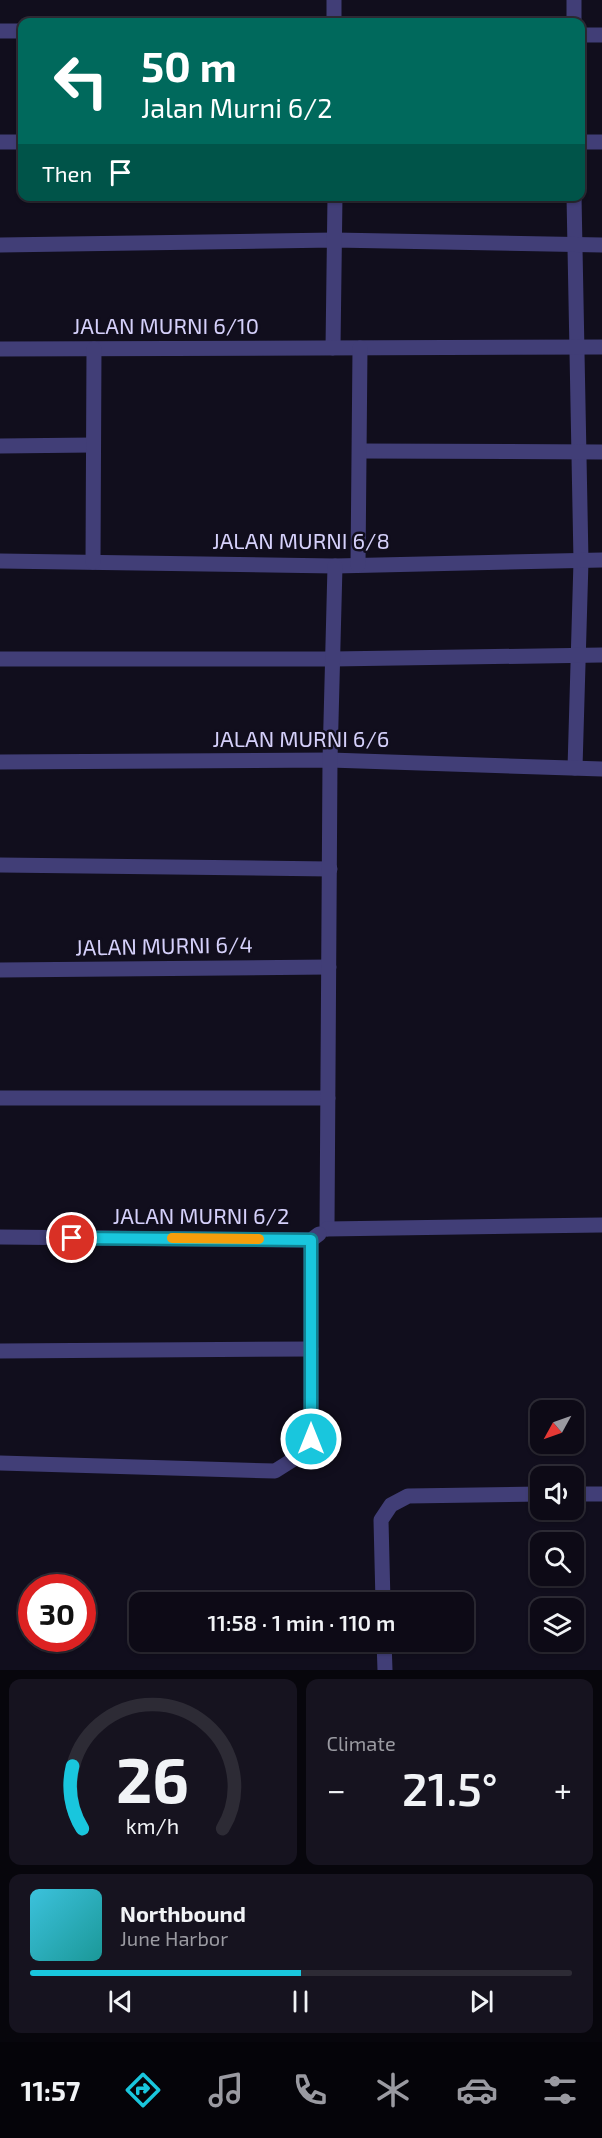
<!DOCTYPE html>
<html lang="en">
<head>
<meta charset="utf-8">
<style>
	body { margin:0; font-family:"Exo 2",sans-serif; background:#16131f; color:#f1f3f6; height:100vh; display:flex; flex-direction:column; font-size:22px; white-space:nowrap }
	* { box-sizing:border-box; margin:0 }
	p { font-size:20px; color:#9a9aa1 }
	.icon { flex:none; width:33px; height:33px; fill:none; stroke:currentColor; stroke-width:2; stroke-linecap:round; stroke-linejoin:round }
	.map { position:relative; height:1670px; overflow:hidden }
	.panel { display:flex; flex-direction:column; gap:9px; padding:9px; background:#07060c; flex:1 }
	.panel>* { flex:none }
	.guide { position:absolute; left:18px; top:18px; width:567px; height:183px; border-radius:12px; box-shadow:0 2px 4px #0004,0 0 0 2px #2d2b35; background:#00695c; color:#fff; overflow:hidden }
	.needle { width:39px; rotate:230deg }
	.tools { position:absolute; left:530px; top:1400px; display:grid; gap:12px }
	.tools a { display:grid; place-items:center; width:54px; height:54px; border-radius:12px; background:#0d0a16; box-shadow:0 2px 4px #0004,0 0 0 2px #2d2b35; font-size:30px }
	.speed { position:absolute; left:18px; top:1574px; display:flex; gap:12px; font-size:30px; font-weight:700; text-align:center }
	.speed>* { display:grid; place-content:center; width:78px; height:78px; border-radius:50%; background:#0d0a16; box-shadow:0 2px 4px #0004,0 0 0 2px #2d2b35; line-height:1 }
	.speed .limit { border:9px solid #d22; background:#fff; color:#111 }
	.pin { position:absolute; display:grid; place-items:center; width:51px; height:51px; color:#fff; margin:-26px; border:3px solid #fff; border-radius:50%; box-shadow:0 2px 6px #0007 }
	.me { position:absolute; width:66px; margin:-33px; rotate:0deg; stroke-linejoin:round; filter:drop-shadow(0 0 4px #0008) }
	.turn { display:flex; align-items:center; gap:21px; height:126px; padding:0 24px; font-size:27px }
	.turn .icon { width:78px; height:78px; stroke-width:2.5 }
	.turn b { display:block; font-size:42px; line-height:51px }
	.then { display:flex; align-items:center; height:57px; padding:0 24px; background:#0003; gap:12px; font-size:22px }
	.big { font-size:45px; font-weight:600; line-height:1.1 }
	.panel .widget { flex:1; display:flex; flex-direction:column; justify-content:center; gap:9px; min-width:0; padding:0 21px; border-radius:12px; background:#16131f }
	.panel .dial { align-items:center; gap:0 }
	.dial svg { height:156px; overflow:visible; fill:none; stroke:#2d2b35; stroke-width:7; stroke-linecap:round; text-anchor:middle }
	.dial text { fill:#f1f3f6; stroke:none }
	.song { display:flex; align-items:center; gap:18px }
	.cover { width:72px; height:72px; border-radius:9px; background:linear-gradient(135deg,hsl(190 70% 55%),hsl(180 70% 35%)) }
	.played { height:6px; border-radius:3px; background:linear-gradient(90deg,#19c6dd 50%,#2d2b35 50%) }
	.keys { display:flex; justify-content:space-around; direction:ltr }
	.heat { display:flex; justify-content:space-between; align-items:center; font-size:33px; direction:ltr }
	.panel .tiles { flex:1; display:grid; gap:9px; grid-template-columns:1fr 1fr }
	.widget:last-child { grid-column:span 2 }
	.trip { position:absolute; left:129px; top:1592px; width:345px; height:60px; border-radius:12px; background:#0d0a16; box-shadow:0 2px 4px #0004,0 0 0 2px #2d2b35; font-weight:600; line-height:60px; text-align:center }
	.menu { display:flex; height:96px; justify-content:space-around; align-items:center; background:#050409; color:#9a9aa1 }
	.menu .icon { width:42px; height:42px }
	.menu .on { color:#19c6dd }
	.menu b { font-size:27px; color:#f1f3f6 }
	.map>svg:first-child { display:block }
</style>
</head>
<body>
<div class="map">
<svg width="602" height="1670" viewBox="0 0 602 1670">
	<rect width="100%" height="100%" fill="#110e1d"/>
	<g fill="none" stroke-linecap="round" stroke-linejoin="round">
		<g stroke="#413e77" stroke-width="15">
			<path d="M334,0V22"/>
			<path d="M574,22V0"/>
			<path d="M0,31H22"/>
			<path d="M580,35H602"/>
			<path d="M0,142H22"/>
			<path d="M580,142H602"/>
			<path d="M574,196L581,561L575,768"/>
			<path d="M0,245L334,240L602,245"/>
			<path d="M333,348L335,196"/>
			<path d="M0,349L602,347"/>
			<path d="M0,446L93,445"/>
			<path d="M360,451L602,452"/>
			<path d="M0,561L335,566L602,560"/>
			<path d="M93,562L94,349"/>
			<path d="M358,565L360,348"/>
			<path d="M0,659H333L602,655"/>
			<path d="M0,762L330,760L602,769"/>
			<path d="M0,865L330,869"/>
			<path d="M0,970L329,967"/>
			<path d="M0,1098H328"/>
			<path d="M327,1229L330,760L335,566"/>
			<path d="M327,1229L602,1225"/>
			<path d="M0,1237L311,1240L319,1234"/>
			<path d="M0,1351L311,1349"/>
			<path d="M0,1463L275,1471L294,1459L311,1439V1240"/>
			<path d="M573,1494H602"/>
			<path d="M383,1602L381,1520L391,1505L408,1496L540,1494"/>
			<path d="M384,1641L385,1670"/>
		</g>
	</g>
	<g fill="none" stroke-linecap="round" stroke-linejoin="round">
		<defs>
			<path id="route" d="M72,1238L311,1240V1439"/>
		</defs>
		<use href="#route" stroke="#108190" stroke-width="15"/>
		<use href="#route" stroke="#19c6dd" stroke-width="10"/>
		<path stroke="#f59e0b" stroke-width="10" d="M172,1238L259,1239"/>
	</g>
	<g text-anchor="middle" stroke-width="5" stroke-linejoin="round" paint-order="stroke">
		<g font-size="22" fill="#d5d0fa" stroke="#110e1d">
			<text x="166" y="334">JALAN MURNI 6/10</text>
			<text x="301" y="549">JALAN MURNI 6/8</text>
			<text x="301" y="747">JALAN MURNI 6/6</text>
			<text transform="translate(164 946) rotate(-1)" y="8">JALAN MURNI 6/4</text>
			<text x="201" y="1224">JALAN MURNI 6/2</text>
		</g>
	</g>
</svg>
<div class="tools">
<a><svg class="needle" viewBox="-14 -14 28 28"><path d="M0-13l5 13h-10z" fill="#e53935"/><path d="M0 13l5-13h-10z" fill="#9a9aa1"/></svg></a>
<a><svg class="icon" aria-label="sound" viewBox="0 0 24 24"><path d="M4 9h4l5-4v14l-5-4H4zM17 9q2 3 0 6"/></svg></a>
<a><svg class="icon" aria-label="search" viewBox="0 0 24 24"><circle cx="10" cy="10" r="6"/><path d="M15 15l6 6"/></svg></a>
<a><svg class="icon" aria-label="layers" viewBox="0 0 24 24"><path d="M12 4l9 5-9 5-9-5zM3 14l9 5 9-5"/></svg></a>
</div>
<div class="speed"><div class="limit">30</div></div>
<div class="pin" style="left:72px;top:1238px;background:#d93025"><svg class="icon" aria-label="arrive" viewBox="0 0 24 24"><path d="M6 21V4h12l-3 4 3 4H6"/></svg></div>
<svg class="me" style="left:311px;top:1439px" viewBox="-20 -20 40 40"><circle r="17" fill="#19c6dd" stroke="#fff" stroke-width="3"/><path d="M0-11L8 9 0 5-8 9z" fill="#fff"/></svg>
<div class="trip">11:58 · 1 min · 110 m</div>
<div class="guide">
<div class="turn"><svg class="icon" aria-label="left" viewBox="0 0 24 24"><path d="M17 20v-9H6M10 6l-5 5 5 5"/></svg><div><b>50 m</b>Jalan Murni 6/2</div></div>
<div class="then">Then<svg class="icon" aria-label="arrive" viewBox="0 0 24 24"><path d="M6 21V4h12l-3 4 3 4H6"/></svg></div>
</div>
</div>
<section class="panel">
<div class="tiles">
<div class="widget dial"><svg viewBox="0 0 100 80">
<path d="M14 69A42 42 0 1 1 86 69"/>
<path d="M14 69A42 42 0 0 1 9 37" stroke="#19c6dd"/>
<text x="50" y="56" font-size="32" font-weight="700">26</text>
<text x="50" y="72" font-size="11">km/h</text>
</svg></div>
<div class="widget"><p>Climate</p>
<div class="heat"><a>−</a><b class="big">21.5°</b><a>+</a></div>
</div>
<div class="widget">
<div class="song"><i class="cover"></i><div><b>Northbound</b><p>June Harbor</p></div></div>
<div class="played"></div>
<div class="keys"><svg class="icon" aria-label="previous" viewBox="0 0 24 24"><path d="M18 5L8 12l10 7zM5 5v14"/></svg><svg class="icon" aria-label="pause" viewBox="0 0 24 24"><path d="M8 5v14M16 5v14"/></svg><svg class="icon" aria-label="next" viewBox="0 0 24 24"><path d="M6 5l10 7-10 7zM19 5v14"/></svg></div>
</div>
</div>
</section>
<nav class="menu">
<b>11:57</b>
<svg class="icon on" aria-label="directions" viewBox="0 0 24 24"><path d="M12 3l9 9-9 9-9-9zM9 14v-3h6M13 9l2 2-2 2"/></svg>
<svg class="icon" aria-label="music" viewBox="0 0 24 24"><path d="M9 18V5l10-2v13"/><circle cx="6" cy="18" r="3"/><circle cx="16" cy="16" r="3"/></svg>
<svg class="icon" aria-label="phone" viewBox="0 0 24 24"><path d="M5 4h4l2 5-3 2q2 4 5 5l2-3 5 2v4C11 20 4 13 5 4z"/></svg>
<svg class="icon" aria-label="climate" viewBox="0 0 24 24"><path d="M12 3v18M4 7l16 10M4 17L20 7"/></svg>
<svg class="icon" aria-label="car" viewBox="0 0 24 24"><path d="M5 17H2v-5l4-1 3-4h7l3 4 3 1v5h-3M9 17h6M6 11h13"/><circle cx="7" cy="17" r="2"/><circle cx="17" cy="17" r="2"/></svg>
<svg class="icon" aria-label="filters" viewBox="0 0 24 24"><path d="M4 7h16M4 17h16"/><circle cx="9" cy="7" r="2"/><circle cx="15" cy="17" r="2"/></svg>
</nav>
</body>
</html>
